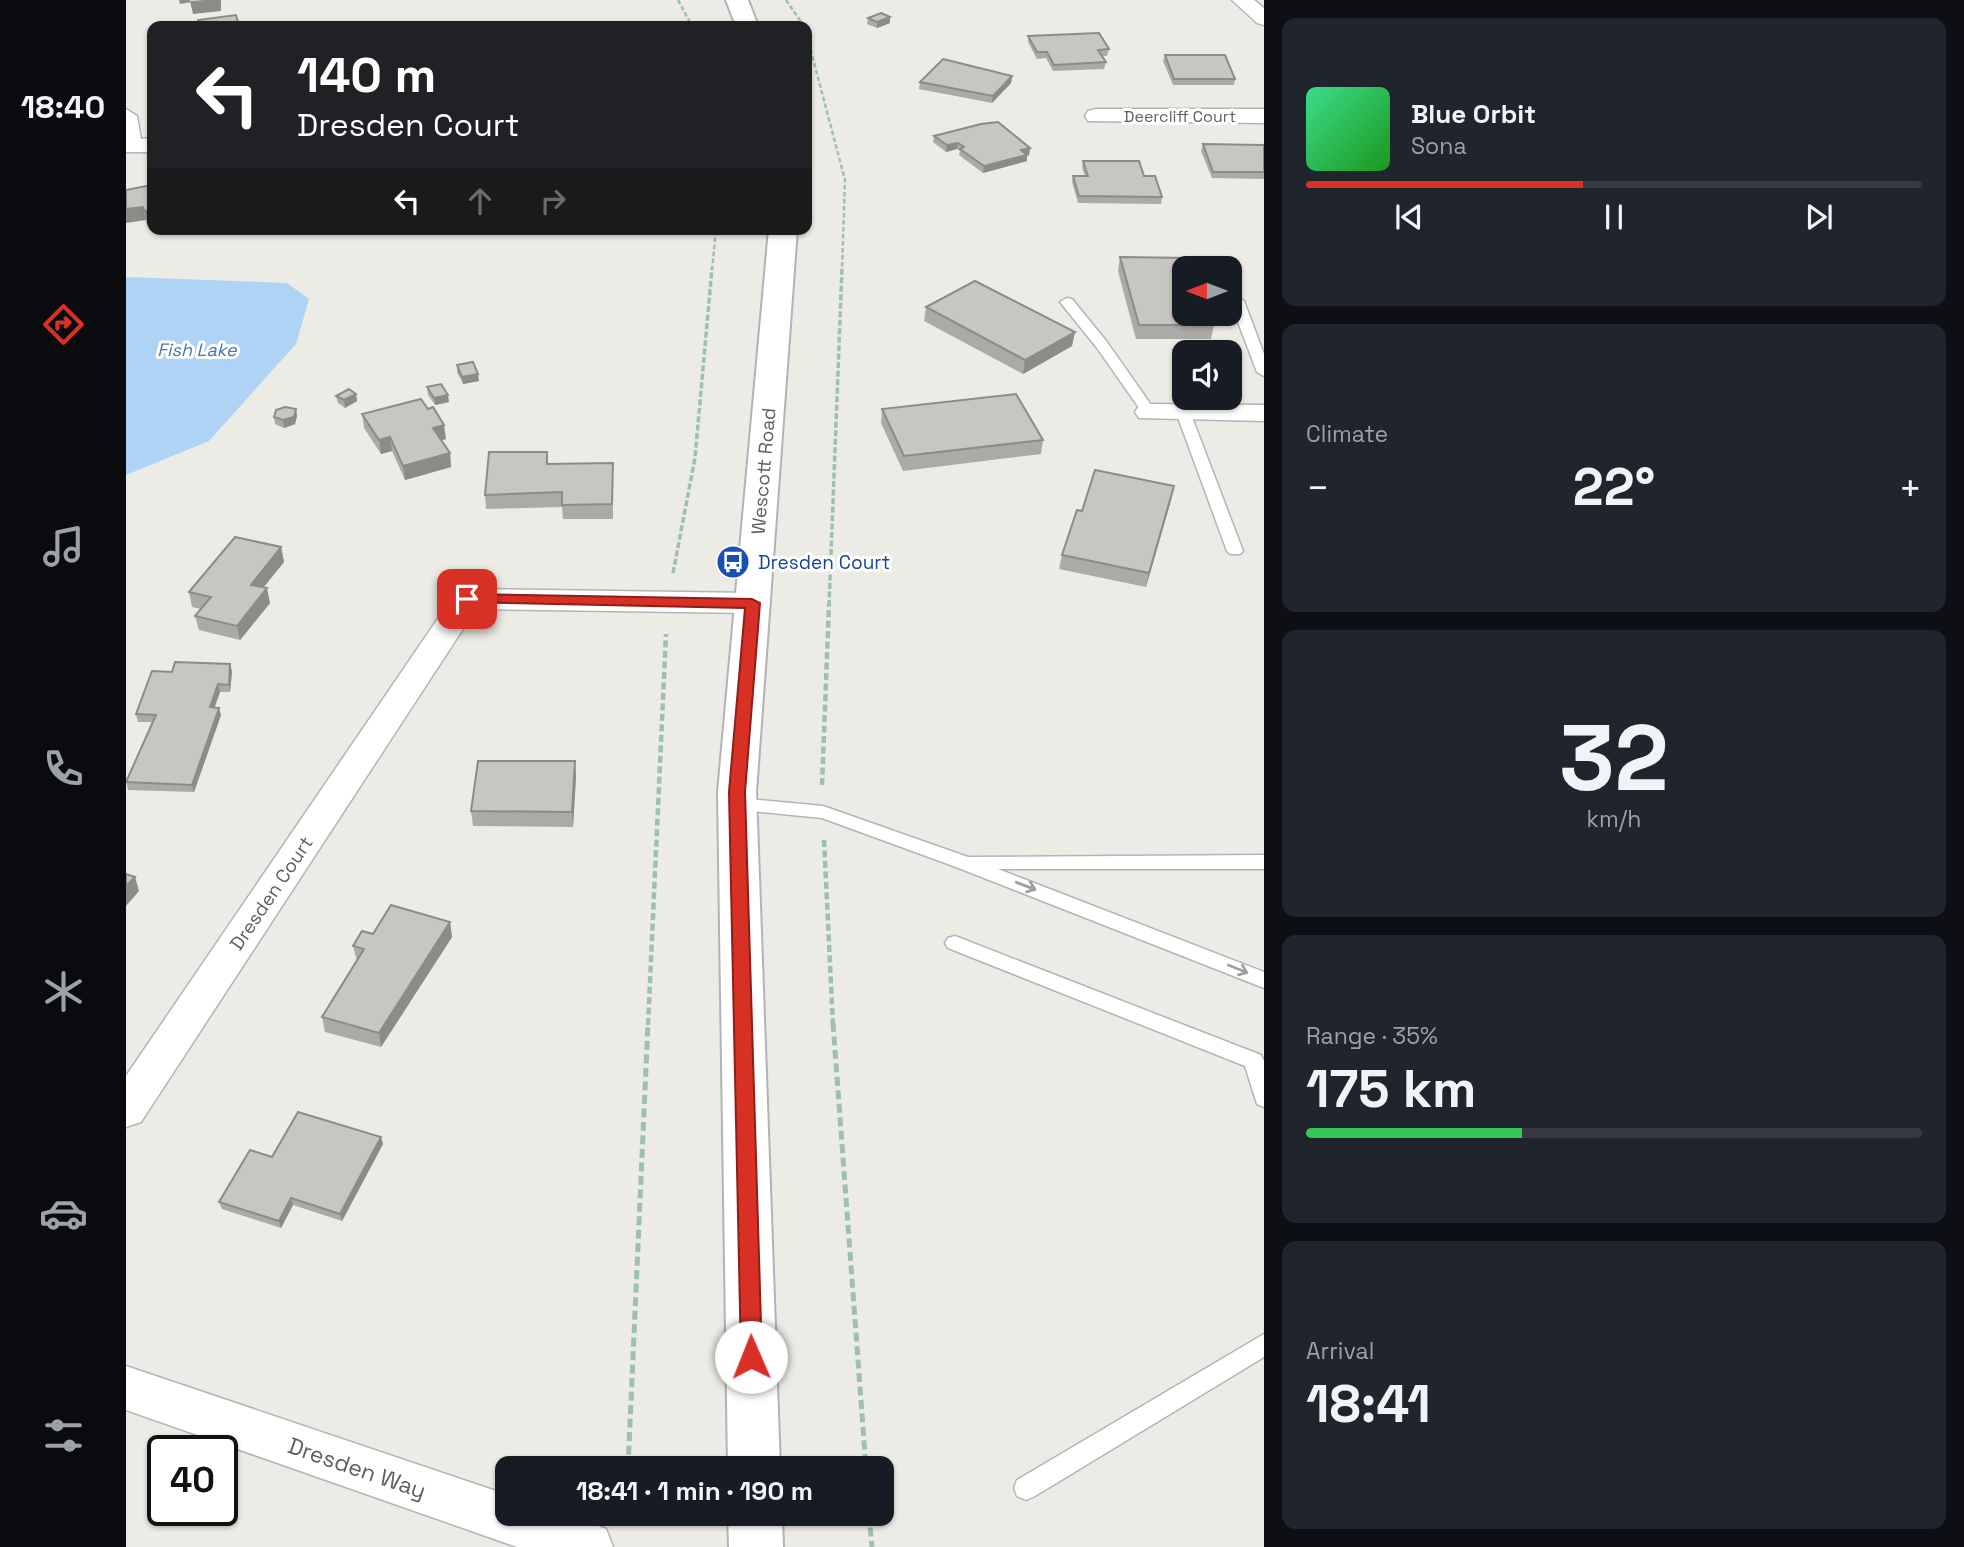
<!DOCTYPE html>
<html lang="en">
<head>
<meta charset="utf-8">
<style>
	body { margin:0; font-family:"Space Grotesk",sans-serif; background:#20242c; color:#f1f3f6; height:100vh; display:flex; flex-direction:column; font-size:26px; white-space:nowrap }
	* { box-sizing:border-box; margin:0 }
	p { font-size:23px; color:#9ea1a6 }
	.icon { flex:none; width:38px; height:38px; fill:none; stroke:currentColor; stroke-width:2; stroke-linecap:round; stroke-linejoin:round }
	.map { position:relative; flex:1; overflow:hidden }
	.side { display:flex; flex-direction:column; gap:18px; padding:18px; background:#0d0f14; width:700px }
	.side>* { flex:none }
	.hud { position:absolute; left:21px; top:21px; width:665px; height:214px; border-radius:14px; box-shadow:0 2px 5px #0004; background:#202124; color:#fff; overflow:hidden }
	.needle { width:46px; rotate:270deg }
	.fabs { position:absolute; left:1046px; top:256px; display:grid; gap:14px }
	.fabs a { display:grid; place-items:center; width:70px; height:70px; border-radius:14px; background:#171b24; box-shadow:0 2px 5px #0004; font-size:35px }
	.speed { position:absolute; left:21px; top:1435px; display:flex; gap:14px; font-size:35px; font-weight:700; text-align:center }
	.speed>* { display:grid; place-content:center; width:91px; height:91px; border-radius:50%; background:#171b24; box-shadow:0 2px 5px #0004; line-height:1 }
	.speed .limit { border:4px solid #111; border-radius:10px; background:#fff; color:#111 }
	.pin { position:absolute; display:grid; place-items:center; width:60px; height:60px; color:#fff; margin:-30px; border-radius:14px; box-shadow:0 4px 10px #0006 }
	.me { position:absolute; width:77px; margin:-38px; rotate:359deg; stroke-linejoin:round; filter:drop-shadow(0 0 5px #0008) }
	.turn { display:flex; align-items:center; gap:24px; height:147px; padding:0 35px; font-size:32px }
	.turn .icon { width:91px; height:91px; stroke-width:2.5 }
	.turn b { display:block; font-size:49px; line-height:60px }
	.lanes { display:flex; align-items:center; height:66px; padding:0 35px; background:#0003; justify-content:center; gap:35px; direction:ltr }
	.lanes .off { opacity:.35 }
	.big { font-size:52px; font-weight:800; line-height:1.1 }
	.side .widget { flex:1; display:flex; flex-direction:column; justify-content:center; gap:10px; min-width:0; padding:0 24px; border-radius:14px; background:#20242c }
	.side .dial { align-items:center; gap:0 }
	.dial b { font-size:91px; line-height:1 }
	.song { display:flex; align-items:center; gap:21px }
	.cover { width:84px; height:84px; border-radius:10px; background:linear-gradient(135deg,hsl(150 70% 55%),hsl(120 70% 35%)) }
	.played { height:7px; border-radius:4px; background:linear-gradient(90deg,#d93025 45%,#363941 45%) }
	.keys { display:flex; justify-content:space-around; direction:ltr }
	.heat { display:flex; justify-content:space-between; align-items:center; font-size:38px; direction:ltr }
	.charge { height:10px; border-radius:5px; background:linear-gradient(90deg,#34c759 35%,#363941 0) }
	.trip { position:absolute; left:369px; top:1456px; width:399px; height:70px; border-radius:14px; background:#171b24; box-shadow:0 2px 5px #0004; font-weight:800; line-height:70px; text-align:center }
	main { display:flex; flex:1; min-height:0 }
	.menu { display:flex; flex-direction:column; width:126px; justify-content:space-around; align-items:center; background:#090b0e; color:#9ea1a6 }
	.menu .icon { width:49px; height:49px }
	.menu .active { color:#d93025 }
	.menu b { font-size:32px; color:#f1f3f6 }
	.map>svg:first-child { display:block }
</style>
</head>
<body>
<main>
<nav class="menu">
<b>18:40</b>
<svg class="icon active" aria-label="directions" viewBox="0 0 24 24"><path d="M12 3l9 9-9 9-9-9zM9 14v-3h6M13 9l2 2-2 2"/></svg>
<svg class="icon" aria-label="music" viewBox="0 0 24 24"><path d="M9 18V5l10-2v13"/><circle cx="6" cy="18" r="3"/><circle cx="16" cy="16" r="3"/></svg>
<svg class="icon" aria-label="phone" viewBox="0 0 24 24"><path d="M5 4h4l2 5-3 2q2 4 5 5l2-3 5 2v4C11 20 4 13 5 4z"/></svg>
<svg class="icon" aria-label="climate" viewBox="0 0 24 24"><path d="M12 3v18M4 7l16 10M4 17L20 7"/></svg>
<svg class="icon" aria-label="car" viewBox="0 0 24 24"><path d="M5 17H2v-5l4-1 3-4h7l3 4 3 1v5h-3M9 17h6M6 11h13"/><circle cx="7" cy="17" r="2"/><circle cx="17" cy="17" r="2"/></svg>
<svg class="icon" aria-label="filters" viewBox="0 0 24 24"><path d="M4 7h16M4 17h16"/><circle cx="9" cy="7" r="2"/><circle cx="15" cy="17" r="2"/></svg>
</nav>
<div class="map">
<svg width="1138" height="1547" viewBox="0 0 1138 1547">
	<rect width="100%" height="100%" fill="#edebe5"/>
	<path fill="#aed3f4" d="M0,277L161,283L183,299L170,344L83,441L0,475Z"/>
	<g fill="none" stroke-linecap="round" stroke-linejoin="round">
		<defs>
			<g id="lane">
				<path d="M1111,297L1118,301L1138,354V376L1131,372L1104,301Z"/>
				<path d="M941,298L946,299L981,342L1030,412L1028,415H1018L971,348L934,302Z"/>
				<path d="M1057,408L1064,412L1117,551L1114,554H1104L1101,551L1050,412Z"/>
				<path d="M611,798L697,806L842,857L1138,855V869H872L1138,972V988L830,867L696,818L605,809L602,804Z"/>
				<path d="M829,936L1135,1055L1138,1061V1107L1131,1104L1119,1066L822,948L819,943L822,938Z"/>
				<path d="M1138,1334V1357L909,1496L900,1500L891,1496L888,1488L891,1480Z"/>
			</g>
			<g id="street">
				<path d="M1106,0H1128L1138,8V25L1131,23Z"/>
				<path d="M0,109L11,116L15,139L26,138V152H0Z"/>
				<path d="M970,109H1138V123L962,121L959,116L962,111Z"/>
				<path d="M1023,404L1138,405V421L1013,418L1009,412L1013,406Z"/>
				<path d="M341,589L626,593L637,596L642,603L637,610L626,613L350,609L15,1122L0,1127V1076L330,592Z"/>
				<path d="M0,1366L382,1495V1514C424,1514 440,1513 480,1529L487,1547H391L0,1410Z"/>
			</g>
			<g id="secondary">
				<path d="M600,0H622L632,26H610Z"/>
				<path d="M643,229H671L630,792L654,1468H602L592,792Z"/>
				<path d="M602,1514H656L657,1547H603Z"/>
			</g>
		</defs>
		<use href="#lane" stroke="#b2b4b8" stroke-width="3"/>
		<use href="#street" stroke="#b2b4b8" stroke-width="3"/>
		<use href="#secondary" stroke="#b1b3b8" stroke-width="4"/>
		<g stroke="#9ec1aa" stroke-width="2.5" stroke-dasharray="4.5 2.5" stroke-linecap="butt">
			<path d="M552,0L566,26"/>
			<path d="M660,0L678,26"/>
			<path d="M681,36L719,180L716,270"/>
			<path d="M586,270L590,229"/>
		</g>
		<g stroke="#9ec1aa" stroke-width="3.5" stroke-dasharray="6 2.5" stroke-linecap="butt">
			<path d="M547,573L569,458L586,268"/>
			<path d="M703,606L716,268"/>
		</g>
		<g stroke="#9ec1aa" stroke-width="4.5" stroke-dasharray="7 3.5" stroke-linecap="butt">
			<path d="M696,785L703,604"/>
			<path d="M698,840L707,1025"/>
			<path d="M522,1025L540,634"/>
		</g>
		<g stroke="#9ec1aa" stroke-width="5" stroke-dasharray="9 4.5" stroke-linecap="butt">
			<path d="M707,1023L740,1468"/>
			<path d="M502,1468L522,1023"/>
			<path d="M743,1514L746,1547"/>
		</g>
		<use href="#lane" fill="#fff" fill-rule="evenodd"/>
		<use href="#street" fill="#fff" fill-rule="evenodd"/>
		<use href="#secondary" fill="#fff" fill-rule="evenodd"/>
	</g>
	<g fill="#acaaa6">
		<path d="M764,17V23L751,28L741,24L742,18Z"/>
		<path d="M902,36L983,49L981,56H976L980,62L978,69L927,71L920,58L911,59L902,42Z"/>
		<path d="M1039,55L1109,79L1108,85H1047L1037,61Z"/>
		<path d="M886,76L885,83L866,103L793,89L794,82Z"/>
		<path d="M808,136L904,148L903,155H901V161L857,173L833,155L834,151L831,149L820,152L807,142Z"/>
		<path d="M1077,144L1138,145V179L1086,178L1075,151Z"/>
		<path d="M957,161L1018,176L1036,197L1035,204L952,203L946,182L947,176H959L956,168Z"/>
		<path d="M994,257L1088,325L1085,339H1010L992,271Z"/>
		<path d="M800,307L946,346L897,374L798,321Z"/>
		<path d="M331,365L353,381L337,384L331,372Z"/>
		<path d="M301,387L323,402L309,405L302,395Z"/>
		<path d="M230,394L231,401L219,408L212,403L210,396Z"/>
		<path d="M756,409L917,440L915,454L777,471L755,423Z"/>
		<path d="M236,414L320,439L315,440L324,453L325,467L279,480L266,451L255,454L238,428Z"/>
		<path d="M171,416L169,424L158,428L149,424L148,417Z"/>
		<path d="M421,452L422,464L487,463V519H437L436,507L360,509L359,495Z"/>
		<path d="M1045,500L1020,587L933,569L936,555L956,511Z"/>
		<path d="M155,547L158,562L137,588L144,603L114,640L73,630L69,616L75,609L66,607L63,592Z"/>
		<path d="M104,664L106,672L104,692H94L88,707L95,715L68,792L2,790L0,781L26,722H12L10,714L46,672Z"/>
		<path d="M450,776L447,827L347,826L345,811Z"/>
		<path d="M324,922L326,937L255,1047L199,1032L196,1017L231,961L227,946Z"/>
		<path d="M257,1144L216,1221L167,1205L155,1228L96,1209L93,1202L146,1157Z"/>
	</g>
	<g fill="#8c8b87">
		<path d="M53,0H64L65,2L54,4Z"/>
		<path d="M78,0H95V11L67,14L64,1Z"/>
		<path d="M764,17V23L751,28V22Z"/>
		<path d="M886,76L885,83L866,103L867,96Z"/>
		<path d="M832,143L831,149L820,152L821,145Z"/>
		<path d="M904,148L903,155H901V161L857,173L858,166L895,150Z"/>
		<path d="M17,207L20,220L0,223V209Z"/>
		<path d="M26,210V223L21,224L18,211Z"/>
		<path d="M949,332L946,346L897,374L899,360Z"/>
		<path d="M352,374L353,381L337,384L336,377Z"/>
		<path d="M230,394L231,401L219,408L218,400Z"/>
		<path d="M322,395L323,402L309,405L308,398Z"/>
		<path d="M170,409L171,416L169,424L158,428L157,420Z"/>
		<path d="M318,425L320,439L309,442L307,428Z"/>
		<path d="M264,437L266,451L255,454L253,440Z"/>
		<path d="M324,453L325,467L279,480L277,466Z"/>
		<path d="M1048,486L1045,500L1020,587L1023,573Z"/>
		<path d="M155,547L158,562L128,599L125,585Z"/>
		<path d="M141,588L144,603L114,640L111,626Z"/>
		<path d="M104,664L106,672L104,692L103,685Z"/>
		<path d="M92,684L94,692L86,715L84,707Z"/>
		<path d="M93,708L95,715L68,792L66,785Z"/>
		<path d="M449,761L450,776L447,827L446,812Z"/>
		<path d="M9,877L13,891L0,906V886Z"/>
		<path d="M324,922L326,937L255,1047L253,1033Z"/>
		<path d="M255,1137L257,1144L216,1221L214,1214Z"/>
		<path d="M165,1198L167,1205L155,1228L153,1221Z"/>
	</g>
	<g fill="#c8c6c1" stroke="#8c8b87" stroke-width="2">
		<path d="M755,13L764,17L751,22L742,18Z"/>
		<path d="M110,15L113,26H74L72,20Z"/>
		<path d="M973,33L983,49L972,50L980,62L928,65L921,52H911L902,36Z"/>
		<path d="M1039,55H1099L1109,79H1048Z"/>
		<path d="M817,59L886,76L867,96L794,82Z"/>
		<path d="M872,122L904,148L895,150L901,155L858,166L834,149L838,147L832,143L821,145L808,136L855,124Z"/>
		<path d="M1077,144L1138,145V172H1087Z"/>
		<path d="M957,161H1013L1018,176H1029L1036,197L953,196L947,176H962Z"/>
		<path d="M26,185V210L18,211L17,207L0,209V190Z"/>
		<path d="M994,257L1066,258L1069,268H1059V313H1084L1088,325H1013Z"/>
		<path d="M849,281L949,332L899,360L800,307Z"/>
		<path d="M347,362L352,374L336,377L331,365Z"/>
		<path d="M315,384L322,395L308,398L301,387Z"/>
		<path d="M223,389L230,394L218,400L210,396Z"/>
		<path d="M890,394L917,440L778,456L756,409Z"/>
		<path d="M295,399L302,409L307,407L318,425L307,428L324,453L277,466L264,437L253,440L236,414Z"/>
		<path d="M159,407L170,409L168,417L157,420L148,417L150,410Z"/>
		<path d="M363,452H421V464L487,463L486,504L436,505V492L359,495Z"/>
		<path d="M969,470L1048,486L1023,573L936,555L951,510L956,511Z"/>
		<path d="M109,537L155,547L125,585L141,588L111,626L69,616L85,597L63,592Z"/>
		<path d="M49,662L104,664L103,685L92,684L84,707L93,708L66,785L0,782L30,715L10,714L26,671L46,672Z"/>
		<path d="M352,761H449L446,812L345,811Z"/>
		<path d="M0,874L9,877L0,886Z"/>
		<path d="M265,905L324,922L253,1033L196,1017L238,949L227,946L236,931L247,934Z"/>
		<path d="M172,1112L255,1137L214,1214L165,1198L153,1221L93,1202L124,1150L146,1157Z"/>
	</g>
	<defs><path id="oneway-shaft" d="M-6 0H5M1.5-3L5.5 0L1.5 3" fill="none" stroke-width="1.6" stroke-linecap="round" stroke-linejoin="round" transform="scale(1.75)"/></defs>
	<g stroke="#9d9fa1">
		<use href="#oneway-shaft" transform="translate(900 886) rotate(21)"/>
		<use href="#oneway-shaft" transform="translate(1112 969) rotate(22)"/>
	</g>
	<path fill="#d93025" stroke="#8d1f18" stroke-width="2" d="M341,594L626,599L634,603L619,792L636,1357L633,1364L625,1367L618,1364L615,1357L603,792L619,608L336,602V596Z"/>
	<defs>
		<symbol id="bus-disc" viewBox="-11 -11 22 22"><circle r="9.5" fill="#1a4fb4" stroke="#fff"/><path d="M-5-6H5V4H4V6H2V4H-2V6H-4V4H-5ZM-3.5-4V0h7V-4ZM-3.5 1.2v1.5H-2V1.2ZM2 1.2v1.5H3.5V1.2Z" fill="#fff"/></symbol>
	</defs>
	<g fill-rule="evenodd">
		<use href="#bus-disc" x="588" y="543" width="38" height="38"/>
	</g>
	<g text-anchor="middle" stroke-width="6" stroke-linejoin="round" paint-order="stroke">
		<g font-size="16" fill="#5c5f63" stroke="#fff">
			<text x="1054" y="122">Deercliff Court</text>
		</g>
		<g font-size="18" font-style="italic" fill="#4d75a4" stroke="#fff">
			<text x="71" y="356">Fish Lake</text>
		</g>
		<g font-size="19" fill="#5c5f63" stroke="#fff">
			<text transform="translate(637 471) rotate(-85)" y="7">Wescott Road</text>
			<text transform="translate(145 893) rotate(-56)" y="7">Dresden Court</text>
		</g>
		<g font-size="19" fill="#164399" stroke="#fff" text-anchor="start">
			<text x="632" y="569">Dresden Court</text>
		</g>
		<g font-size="23" fill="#5c5f63" stroke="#fff">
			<text transform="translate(231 1468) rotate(19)" y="8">Dresden Way</text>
		</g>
	</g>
</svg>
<div class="fabs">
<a><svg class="needle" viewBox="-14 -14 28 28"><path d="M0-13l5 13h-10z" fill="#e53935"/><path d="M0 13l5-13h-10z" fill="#9ea1a6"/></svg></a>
<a><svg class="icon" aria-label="sound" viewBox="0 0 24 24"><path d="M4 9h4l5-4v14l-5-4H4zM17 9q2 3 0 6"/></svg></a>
</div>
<div class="speed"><div class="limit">40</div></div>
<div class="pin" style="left:341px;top:599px;background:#d93025"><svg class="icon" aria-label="arrive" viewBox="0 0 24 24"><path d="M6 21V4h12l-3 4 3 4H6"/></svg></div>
<svg class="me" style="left:625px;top:1357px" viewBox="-20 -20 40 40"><circle r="19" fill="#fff"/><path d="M0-13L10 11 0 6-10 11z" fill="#d93025"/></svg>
<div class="trip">18:41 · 1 min · 190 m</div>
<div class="hud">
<div class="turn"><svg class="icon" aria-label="left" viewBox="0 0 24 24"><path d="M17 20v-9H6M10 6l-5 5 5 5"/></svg><div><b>140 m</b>Dresden Court</div></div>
<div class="lanes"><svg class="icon" aria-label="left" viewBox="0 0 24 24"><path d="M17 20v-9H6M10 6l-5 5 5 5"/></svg><svg class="icon off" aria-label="ahead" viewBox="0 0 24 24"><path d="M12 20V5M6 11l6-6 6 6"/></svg><svg class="icon off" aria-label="right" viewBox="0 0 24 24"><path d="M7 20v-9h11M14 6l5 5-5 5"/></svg></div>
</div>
</div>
<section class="side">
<div class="widget">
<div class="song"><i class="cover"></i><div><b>Blue Orbit</b><p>Sona</p></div></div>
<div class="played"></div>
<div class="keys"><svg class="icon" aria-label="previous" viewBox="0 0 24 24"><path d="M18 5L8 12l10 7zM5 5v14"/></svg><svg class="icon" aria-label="pause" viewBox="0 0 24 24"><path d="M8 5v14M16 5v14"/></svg><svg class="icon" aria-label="next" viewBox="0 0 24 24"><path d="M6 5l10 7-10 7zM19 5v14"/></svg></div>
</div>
<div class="widget"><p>Climate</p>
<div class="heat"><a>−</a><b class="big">22°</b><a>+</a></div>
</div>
<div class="widget dial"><b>32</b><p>km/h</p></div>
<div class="widget"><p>Range · 35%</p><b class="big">175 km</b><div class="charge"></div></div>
<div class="widget"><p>Arrival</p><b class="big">18:41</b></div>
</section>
</main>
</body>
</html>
